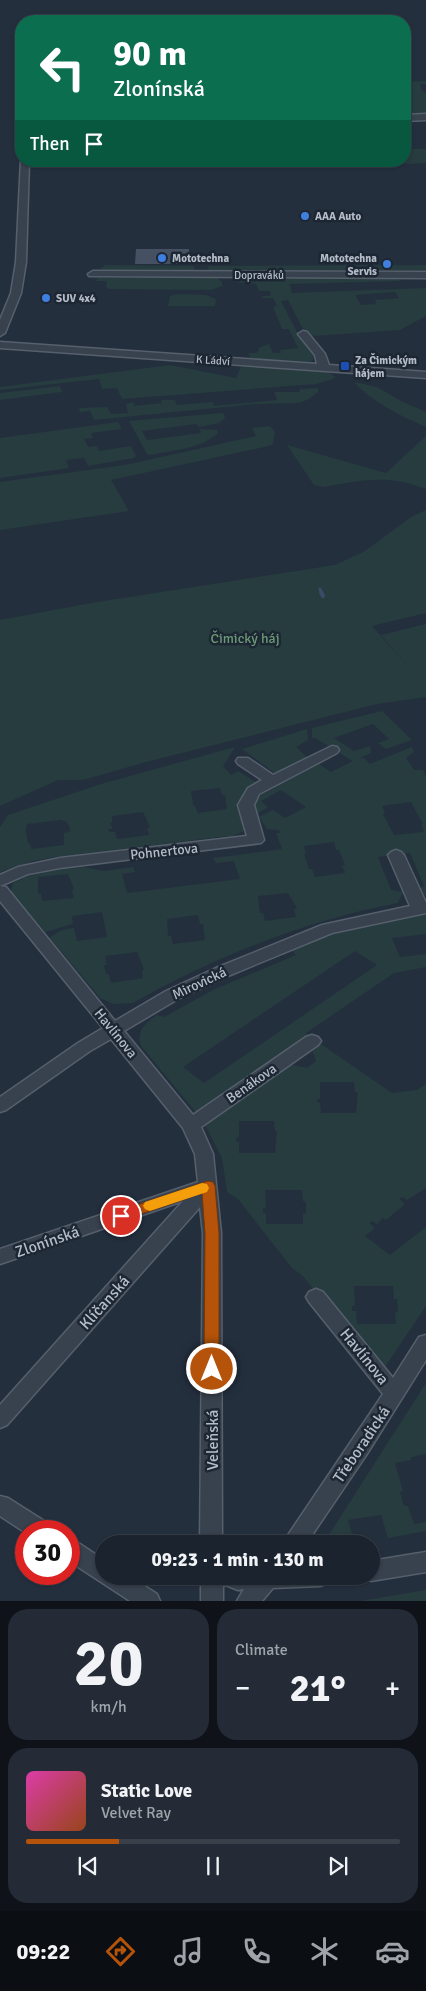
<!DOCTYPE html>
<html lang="en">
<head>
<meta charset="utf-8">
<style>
	body { margin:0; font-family:Signika,sans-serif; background:#242b36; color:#f1f3f6; height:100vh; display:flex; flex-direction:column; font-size:19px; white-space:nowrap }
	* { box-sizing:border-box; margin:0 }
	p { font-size:16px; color:#a0a4aa }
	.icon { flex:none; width:28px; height:28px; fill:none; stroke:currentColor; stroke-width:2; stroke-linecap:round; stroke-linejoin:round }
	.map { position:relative; height:1601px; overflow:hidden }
	.sheet { display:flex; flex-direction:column; gap:8px; padding:8px; background:#0f1319; flex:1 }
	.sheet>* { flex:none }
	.guide { position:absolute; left:15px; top:15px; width:396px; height:152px; border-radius:20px; box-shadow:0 1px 4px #0004,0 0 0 1px #39404a; background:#0b6e4f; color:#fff; overflow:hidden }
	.speed { position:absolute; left:15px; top:1520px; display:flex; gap:10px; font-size:25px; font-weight:700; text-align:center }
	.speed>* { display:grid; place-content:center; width:65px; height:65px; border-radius:50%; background:#1b232e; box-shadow:0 1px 4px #0004,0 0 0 1px #39404a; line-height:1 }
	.speed .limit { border:8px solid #d22; background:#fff; color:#111 }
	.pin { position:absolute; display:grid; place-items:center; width:42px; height:42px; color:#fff; margin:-21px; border:2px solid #fff; border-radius:50%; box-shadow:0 1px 5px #0007 }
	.me { position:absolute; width:55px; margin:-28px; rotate:0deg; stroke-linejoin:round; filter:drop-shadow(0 0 4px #0008) }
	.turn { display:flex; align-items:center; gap:18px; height:105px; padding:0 15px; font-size:22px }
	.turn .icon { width:65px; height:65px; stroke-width:2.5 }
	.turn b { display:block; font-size:35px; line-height:42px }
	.then { display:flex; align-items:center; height:48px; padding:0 15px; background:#0003; gap:10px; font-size:19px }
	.big { font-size:38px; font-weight:700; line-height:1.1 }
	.sheet .widget { flex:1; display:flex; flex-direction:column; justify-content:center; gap:8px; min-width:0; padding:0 18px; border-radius:20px; background:#242b36 }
	.sheet .dial { align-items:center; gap:0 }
	.dial b { font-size:65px; line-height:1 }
	.song { display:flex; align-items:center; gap:15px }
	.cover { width:60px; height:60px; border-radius:8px; background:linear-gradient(135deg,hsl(320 70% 55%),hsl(20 70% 35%)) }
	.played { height:5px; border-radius:2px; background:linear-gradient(90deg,#b45309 25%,#39404a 25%) }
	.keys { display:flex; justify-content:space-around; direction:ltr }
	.heat { display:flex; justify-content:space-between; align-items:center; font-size:28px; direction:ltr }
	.sheet .tiles { flex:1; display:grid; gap:8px; grid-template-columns:1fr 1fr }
	.widget:last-child { grid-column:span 2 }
	.trip { position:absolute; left:95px; top:1535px; width:285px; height:50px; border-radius:25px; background:#1b232e; box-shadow:0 1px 4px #0004,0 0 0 1px #39404a; font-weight:700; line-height:50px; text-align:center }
	.menu { display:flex; height:80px; justify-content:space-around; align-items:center; background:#0b0e12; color:#a0a4aa }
	.menu .icon { width:35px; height:35px }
	.menu .selected { color:#b45309 }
	.menu b { font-size:22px; color:#f1f3f6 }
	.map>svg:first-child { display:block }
</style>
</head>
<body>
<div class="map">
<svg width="426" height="1601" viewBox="0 0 426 1601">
	<rect width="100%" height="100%" fill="#242f3e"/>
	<g fill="#263c3f" fill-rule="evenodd">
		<path d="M426,81V84H420L422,91L426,93V113H405L410,109L408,102H405V82Z"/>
		<path d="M405,149H426V163L409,164L395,162L405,161Z"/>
		<path d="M104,265L194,266V271L104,270L100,267H104Z"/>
		<path d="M426,265V270L209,271L208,266Z"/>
		<path d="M98,278H217L222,282V286L211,290L109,289L106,287L107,281H95Z"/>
		<path d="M238,278H393L402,281L290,284L292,293L426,288V316L400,330L314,336L305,333L288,300L281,301L298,334L317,354L311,362L250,358L248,353H257L259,348L269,344L273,353H281L280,350L298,348L289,329H282L273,307L277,306L273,298H262V296H271L270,291H259L256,284L233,282ZM395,292L399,298L375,300L376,304L361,305L355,295Z"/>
		<path d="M177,294L206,295L216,299L215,306H168L170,296Z"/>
		<path d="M242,364L328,371L335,377L333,379L316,384L122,399L117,388L102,389L99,379L0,390V387L170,365L236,378Z"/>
		<path d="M354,382L377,387L401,401L426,412V427C401,416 372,402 354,382Z"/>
		<path d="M60,386L62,392L0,400V393Z"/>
		<path d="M318,388V392C312,397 304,403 296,403L255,404L94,420L90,411L80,412L79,408L107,407L111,414L128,413L126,404L133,402L134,406L162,403L161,400H175L177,405L213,402L214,406L277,400L274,392H299L300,389Z"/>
		<path d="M223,413L225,418L219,423L199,427L196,424L142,431L147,440L201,433L200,429L217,430L218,433C202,449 172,450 151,455L147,454L129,421Z"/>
		<path d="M118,422L122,429L91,433L93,438L84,439L88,447L97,446L99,451L131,446L136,456L134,458L88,466L84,458L66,460L69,468L0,478V438Z"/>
		<path d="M270,426L275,432L273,444L269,446L111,480L129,511L0,530V482L125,465L256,436L252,428Z"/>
		<path d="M426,436V489C388,474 362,480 323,487L314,485L287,445L386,473Z"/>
		<path d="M426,510V613L372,626L414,673L381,635L426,624V697L377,704L146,762L83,780H58L0,806V620L91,603L335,565L365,551L411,517Z"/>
		<path d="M382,711L412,740L386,749L378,743L389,739L373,724L334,738L354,751L370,746L371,753L358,759L364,758L370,764L412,747L414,752L406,758L414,770H423L426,777V897L415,891L424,886L410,853L378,857L391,890L403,892L398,903C304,921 217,956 133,1003L113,1004L100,998L50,938C56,932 66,928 74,928L77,941L107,937L102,912L72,916L73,924L45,932L11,892L13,883L29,876L57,870L83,867L104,871L133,867L135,872L122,874L127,893L240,879L234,861L216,863L213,858L282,849L276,833H280L279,830L267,829L259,817L273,810L285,818L306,807L281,790L261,801L268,807L257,814L253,803L256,798L319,764L331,772L353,761L315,738H312V728ZM411,802L423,824H421L424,832L394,835L383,814L385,813L382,806ZM334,842L336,850H339L345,865L342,866L345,873L315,877L312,869H309L304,854H306L304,846ZM68,874L74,889L72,890L74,898L42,901L41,894L38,893V877ZM288,893L297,908L294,909L296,917L265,921L263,913H260L258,896ZM198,915L200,924H203L205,940L173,944L171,936H168L167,919ZM137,952L144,969L142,970L143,978L111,983L109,974H106L104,965H107L105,956Z"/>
		<path d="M307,729L308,740L296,747L308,758L276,774L242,749Z"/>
		<path d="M235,747L223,766L231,775L238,771L259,784C222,804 250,805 244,831L229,838L228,836L55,857L33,861L0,872V827L8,815L101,784ZM220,788L222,795H225L227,809L198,813L195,806L193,805L191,791ZM143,812L150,827L147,828L149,835L117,839L115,832H109L108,829H113L110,823H112V816ZM61,820L67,822L71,831L64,833V845L31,849L30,844L28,843L26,830L27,824Z"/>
		<path d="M426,912V934L392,938L400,957L426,954V967L394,973L306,1033L311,1037L198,1115L141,1046C136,1031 145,1023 157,1015L164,1017L213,990L296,955L290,948L347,929ZM355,951L377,965L204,1083L183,1067Z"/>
		<path d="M318,1042L392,1093L417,1090L426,1084V1188L407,1200L402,1197L399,1199L405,1204L386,1220L383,1218L377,1224L372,1221L369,1223L375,1228L365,1236L390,1255L426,1227V1306L383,1370L374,1368L303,1276L292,1268L238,1199L227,1192L222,1158L203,1121L286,1063L307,1068L316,1061L311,1046ZM320,1082H354L355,1092L358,1093L356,1113H321L320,1103L317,1102V1099H320ZM239,1121H274L275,1131L277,1132L275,1153H239V1142H236V1138L239,1137ZM265,1190H302L303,1201L306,1202V1213H303V1224H266V1213H263V1208H266ZM354,1286H393L394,1299H397L398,1311L395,1312L396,1324H357L356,1311H352V1306H355Z"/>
		<path d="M426,1383V1454L411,1457V1460L395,1463L403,1491L400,1492L404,1506H408L414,1524L426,1522V1531L388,1538L381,1515L348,1520L355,1544H323Z"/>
		<path d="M426,1590V1601H360Z"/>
	</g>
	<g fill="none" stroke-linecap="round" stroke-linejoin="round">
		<path stroke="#394c67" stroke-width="3" d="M320,589L322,594"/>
		<path stroke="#394c67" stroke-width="4" d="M321,592L323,596"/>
	</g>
	<path fill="#455162" d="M136,249H189V264H135Z"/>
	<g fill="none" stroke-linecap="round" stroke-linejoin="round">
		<defs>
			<g id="minor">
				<path d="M426,114V120L405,121V115Z"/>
				<path d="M21,159V161H29L26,262L21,293L5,333L0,336V320L11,293L16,262Z"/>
				<path d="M93,271L426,272V278L89,276L88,274Z"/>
				<path d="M303,331L307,332L325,354L329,365L426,372V378L0,348V342L317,364L315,355L298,334Z"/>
				<path d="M332,746L337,747L339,750L337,753L259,794L254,805L264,840L261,843L60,868L28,874L0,886V875L18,867L60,858L247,836L238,805L248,788L262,780L238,764L236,761L238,758H248L273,775Z"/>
				<path d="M396,850L401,852L404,855L426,903V913L332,933L228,976L178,999L124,1031L193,1115L306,1037L312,1035L318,1037L321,1041L318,1045L201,1127L213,1154L221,1233L222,1544H200L203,1233L200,1207L7,1425L0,1428V1405L183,1201L0,1264V1249L198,1182L195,1154L183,1128L111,1039L90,1051L6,1110L0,1112V1097L78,1043L103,1028L0,901V886L6,887L115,1021L166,991L216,968L322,925L410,906L388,855L391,852Z"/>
				<path d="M316,1289L323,1292L393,1378L419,1337L426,1335V1360L367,1454L306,1544H282L383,1394L309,1302L306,1297L309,1292Z"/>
				<path d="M0,1496L8,1498L49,1524L52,1531H26V1533L0,1516Z"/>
				<path d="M69,1540L77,1542L104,1560V1576H129L157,1594L160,1601H130L69,1561Z"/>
				<path d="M426,1552V1572L371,1581L362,1576H371V1561Z"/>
				<path d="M201,1576H331L328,1583L320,1586L273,1588L262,1601H237L244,1589L238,1590L223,1584V1601H201Z"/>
			</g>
		</defs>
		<use href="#minor" stroke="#565f6c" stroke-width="3"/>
		<use href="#minor" fill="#38414e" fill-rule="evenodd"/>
	</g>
	<path fill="#b45309" stroke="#753606" d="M208,1181L213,1182L215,1186L219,1233V1369L217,1373L212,1375L206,1373L204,1369L205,1233L202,1193L121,1221L116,1219L114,1216L116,1212Z"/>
	<path fill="#f59e0b" d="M202,1183L207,1184L209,1188L207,1192L150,1211L145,1209L143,1206L145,1202Z"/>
	<g fill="#3f7fe0" stroke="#1d2633" stroke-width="2">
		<circle cx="305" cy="216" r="5"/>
		<circle cx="162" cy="258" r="5"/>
		<circle cx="387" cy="264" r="5"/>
		<circle cx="46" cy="298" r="5"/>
	</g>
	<rect fill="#1a4fb4" stroke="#1d2633" stroke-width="2" x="340" y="361" width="10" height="10" rx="2.5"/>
	<g text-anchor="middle" stroke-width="5" stroke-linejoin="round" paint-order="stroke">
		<g font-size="11" font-weight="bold" fill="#b4bcc9" stroke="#1d2633" text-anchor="start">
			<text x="315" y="220">AAA Auto</text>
			<text x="172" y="262">Mototechna</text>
			<text x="377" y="262" text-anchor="end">Mototechna<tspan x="377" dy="13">Servis</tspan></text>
			<text x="56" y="302">SUV 4x4</text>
			<text x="355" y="364">Za Čimickým<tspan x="355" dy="13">hájem</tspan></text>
		</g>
		<g font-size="11" fill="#b4bcc9" stroke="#1d2633">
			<text x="259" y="279">Dopraváků</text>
			<text transform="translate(213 360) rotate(4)" y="4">K Ládví</text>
		</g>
		<g font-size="14" fill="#6b9a76" stroke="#1d2633">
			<text x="245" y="643">Čimický háj</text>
		</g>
		<g font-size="14" fill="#b4bcc9" stroke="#1d2633">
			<text transform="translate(164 851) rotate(-6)" y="5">Pohnertova</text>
			<text transform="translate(199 983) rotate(-25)" y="5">Mirovická</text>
			<text transform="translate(116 1033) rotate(51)" y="5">Havlínova</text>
			<text transform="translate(251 1083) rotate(-35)" y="5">Benákova</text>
		</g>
		<g font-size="16" fill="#b4bcc9" stroke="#1d2633">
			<text transform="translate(47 1241) rotate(-19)" y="6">Zlonínská</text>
			<text transform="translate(104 1302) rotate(-48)" y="6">Klíčanská</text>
			<text transform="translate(365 1356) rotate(51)" y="6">Havlínova</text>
			<text transform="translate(212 1440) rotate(-90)" y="6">Veleňská</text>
			<text transform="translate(361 1444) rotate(-56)" y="6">Třeboradická</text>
		</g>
	</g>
</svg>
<div class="speed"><div class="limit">30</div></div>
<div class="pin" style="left:121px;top:1216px;background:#d93025"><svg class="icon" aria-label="arrive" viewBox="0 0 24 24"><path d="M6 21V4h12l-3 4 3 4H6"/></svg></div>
<svg class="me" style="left:212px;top:1369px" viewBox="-20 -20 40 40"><circle r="17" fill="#b45309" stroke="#fff" stroke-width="3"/><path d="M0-11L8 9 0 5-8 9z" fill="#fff"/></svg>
<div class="trip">09:23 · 1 min · 130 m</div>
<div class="guide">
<div class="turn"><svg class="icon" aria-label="left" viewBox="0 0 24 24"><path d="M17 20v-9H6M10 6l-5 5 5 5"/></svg><div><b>90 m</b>Zlonínská</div></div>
<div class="then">Then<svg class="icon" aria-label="arrive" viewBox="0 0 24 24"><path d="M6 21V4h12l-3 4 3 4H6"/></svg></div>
</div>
</div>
<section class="sheet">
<div class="tiles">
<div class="widget dial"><b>20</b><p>km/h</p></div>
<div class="widget"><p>Climate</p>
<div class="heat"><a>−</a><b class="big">21°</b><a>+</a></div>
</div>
<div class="widget">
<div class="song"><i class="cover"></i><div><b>Static Love</b><p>Velvet Ray</p></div></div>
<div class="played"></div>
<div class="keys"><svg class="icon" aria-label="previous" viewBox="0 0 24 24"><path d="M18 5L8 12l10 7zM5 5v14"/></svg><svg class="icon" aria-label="pause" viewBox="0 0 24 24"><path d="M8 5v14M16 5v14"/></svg><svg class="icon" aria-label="next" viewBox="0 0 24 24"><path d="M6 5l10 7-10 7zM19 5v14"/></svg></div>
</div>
</div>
</section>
<nav class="menu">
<b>09:22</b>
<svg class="icon selected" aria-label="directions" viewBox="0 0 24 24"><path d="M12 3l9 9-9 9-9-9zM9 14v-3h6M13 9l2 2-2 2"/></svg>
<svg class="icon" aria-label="music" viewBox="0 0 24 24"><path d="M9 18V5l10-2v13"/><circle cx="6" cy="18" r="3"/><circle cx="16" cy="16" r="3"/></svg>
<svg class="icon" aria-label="phone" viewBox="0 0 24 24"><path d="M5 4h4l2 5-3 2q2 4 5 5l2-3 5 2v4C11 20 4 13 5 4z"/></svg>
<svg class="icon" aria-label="climate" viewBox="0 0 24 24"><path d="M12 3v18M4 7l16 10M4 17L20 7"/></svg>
<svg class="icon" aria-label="car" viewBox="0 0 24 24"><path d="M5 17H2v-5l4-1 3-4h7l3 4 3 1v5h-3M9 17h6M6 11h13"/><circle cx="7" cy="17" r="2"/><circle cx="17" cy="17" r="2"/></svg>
</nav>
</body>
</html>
